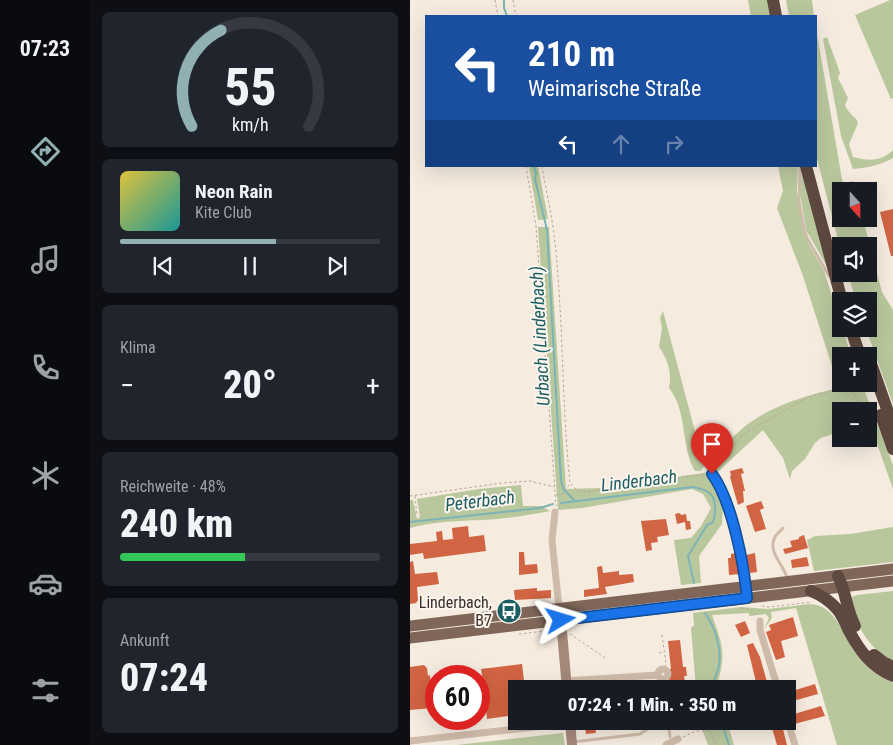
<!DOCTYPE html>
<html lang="de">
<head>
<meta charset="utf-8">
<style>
	body { margin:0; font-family:"Roboto Condensed",sans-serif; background:#20242c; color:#f1f3f6; height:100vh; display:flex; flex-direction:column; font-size:19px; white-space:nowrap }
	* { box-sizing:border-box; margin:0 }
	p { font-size:16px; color:#9ea1a6 }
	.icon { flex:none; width:28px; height:28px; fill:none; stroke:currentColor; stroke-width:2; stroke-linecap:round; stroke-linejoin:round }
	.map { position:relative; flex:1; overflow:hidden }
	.drawer { display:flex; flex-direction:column; gap:12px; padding:12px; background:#0d0f14; width:320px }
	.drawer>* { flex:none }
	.hud { position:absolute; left:15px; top:15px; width:392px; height:152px; border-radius:0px; box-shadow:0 5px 20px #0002; background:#1a4fa0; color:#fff; overflow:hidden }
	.needle { width:32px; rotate:159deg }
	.tools { position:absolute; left:422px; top:182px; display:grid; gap:10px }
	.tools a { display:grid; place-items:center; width:45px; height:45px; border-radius:0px; background:#171b24; box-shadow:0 5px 20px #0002; font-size:25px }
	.speed { position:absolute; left:15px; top:665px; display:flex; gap:10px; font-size:25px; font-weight:700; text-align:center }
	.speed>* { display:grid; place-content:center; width:65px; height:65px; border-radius:50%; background:#171b24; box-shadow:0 5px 20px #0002; line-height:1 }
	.speed .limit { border:8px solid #d22; background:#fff; color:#111 }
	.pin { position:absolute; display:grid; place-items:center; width:42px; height:42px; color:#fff; margin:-51px -21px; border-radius:50% 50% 50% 0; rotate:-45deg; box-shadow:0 0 5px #0007 }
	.pin .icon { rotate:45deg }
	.me { position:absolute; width:55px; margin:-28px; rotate:83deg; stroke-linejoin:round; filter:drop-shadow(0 0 4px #0008) }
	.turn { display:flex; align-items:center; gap:18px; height:105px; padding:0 20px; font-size:22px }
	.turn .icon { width:65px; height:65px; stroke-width:2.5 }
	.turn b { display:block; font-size:35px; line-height:42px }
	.lanes { display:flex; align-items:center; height:48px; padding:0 20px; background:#0003; justify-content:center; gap:25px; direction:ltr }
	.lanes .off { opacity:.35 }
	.big { font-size:38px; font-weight:800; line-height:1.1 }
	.drawer .widget { flex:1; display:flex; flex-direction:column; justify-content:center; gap:8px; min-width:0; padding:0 18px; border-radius:8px; background:#20242c }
	.drawer .dial { align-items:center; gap:0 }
	.dial svg { height:130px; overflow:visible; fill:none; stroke:#363941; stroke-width:7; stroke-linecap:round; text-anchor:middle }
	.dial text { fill:#f1f3f6; stroke:none }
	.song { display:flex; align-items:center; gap:15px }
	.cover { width:60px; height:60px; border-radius:8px; background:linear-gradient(135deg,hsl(50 70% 55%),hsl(180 70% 35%)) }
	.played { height:5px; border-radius:2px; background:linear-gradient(90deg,#90b0b4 60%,#363941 60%) }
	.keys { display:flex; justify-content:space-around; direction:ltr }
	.heat { display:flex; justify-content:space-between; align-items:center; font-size:28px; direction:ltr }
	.charge { height:8px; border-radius:4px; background:linear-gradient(90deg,#34c759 48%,#363941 0) }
	.trip { position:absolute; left:98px; top:680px; width:288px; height:50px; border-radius:0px; background:#171b24; box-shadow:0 5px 20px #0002; font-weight:800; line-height:50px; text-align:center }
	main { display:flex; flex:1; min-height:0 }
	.dock { display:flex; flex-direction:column; width:90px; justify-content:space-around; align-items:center; background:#090b0e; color:#9ea1a6 }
	.dock .icon { width:35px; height:35px }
	.dock .on { color:#90b0b4 }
	.dock b { font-size:22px; color:#f1f3f6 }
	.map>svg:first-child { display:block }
</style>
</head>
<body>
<main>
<nav class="dock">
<b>07:23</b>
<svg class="icon on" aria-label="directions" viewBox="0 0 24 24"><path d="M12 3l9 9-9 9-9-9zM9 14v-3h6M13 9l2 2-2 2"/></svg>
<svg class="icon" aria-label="music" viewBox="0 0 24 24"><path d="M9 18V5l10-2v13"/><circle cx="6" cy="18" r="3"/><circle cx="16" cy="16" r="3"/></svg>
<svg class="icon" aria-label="phone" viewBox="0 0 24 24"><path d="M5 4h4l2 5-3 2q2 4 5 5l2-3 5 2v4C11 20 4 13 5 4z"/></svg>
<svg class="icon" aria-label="climate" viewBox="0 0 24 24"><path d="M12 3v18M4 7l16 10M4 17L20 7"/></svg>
<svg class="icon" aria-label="car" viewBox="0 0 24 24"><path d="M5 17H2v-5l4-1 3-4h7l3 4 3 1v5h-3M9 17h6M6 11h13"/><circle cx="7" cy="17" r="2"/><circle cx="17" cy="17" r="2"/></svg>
<svg class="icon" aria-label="filters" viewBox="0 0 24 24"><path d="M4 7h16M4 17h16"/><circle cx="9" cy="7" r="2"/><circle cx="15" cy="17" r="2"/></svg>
</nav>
<section class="drawer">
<div class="widget dial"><svg viewBox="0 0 100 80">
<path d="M14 69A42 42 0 1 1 86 69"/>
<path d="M14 69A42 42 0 0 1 32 10" stroke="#90b0b4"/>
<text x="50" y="56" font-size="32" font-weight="700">55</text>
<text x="50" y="72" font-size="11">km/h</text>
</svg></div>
<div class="widget">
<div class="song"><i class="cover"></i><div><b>Neon Rain</b><p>Kite Club</p></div></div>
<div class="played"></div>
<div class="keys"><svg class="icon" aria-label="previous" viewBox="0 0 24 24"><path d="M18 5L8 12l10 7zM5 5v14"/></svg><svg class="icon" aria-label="pause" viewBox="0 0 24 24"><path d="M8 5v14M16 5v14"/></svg><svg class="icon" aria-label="next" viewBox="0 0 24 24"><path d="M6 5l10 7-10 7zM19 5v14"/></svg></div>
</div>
<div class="widget"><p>Klima</p>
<div class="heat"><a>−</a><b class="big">20°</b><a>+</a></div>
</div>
<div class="widget"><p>Reichweite · 48%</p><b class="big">240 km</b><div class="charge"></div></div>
<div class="widget"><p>Ankunft</p><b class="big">07:24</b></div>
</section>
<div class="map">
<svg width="483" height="745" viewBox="0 0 483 745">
	<rect width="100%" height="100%" fill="#f5ebdf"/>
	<g fill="#b9c79d">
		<path d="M338,0H359L362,16H341Z"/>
		<path d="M376,0H402L404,16H379Z"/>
		<path d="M480,0H483V98L481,99L445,15Z"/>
		<path d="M406,28L433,185L443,181L446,191H431V219H453L472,292L483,310V404L456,329H459V301H446L438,274H459V246H431V251L406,155Z"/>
		<path d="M417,37L430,73L428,78L438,98L435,105C438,114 445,115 448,123L439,144L443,157C458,161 471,162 483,150V158C470,165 458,168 443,169L431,136L413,39Z"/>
		<path d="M119,166H128L138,219L128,220Z"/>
		<path d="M368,166H388L387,191L393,231L399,245L414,271L431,324V329H433L441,356H431V384H452L483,465V489L460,424H459V411H431V431L411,438L405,443L395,459L382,471L380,479L373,458L353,430L302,477L313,500L312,524L289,556L291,583L271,585L264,540L281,538L291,526L301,508L293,494L282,489L172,508L148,510L128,227H139L156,489L192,488L299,472L294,466L291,471H285C270,446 278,411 259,388C262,372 258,360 249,347L252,328L250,318L253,311L294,465C307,453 320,439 333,428C359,406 397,395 429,388L393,276L367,208L373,191Z"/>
		<path d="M392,170L419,270L396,230L390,194Z"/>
		<path d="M111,485L113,506H131L140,511C118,515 96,519 74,520C48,521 25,521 0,528V500H3L7,519L10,517L7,499L69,489Z"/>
		<path d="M483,527V562L404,571L397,540L405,536L440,534Z"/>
		<path d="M483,591V662C454,643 450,630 439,598L447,595Z"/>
		<path d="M399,604C427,604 433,638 447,655C457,669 468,676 483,683V745H427L386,608L361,612L362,618L354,629L359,618L356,614L340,616L338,613L302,615C314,649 316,654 306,689H286L281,628L284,625L283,613L331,607L358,609Z"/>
		<path d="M289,721H317L324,745H298Z"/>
		<path d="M153,733L155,745H47Z"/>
	</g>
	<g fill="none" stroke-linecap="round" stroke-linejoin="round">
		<g stroke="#7bb4b6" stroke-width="2">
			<path d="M94,0V8L97,16"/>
			<path d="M124,166L126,173L125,179L137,230L151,481L154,490L164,500"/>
			<path d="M151,503L282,487C287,488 294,489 298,492C307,497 306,514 303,522L297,525L278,556L284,583"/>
			<path d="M0,522L130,508L143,504"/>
			<path d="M295,613C306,629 313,651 308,670C306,676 303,682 302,689"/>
			<path d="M311,721L319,745"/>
		</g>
	</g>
	<g fill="#d16442">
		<path d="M483,209V256H481L470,212Z"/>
		<path d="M332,468L334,473L331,474L335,491H333L334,502L328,505L320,477L321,476L320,471Z"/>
		<path d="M351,501L354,508L350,510L356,529L345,532L336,506Z"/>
		<path d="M270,513L271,515L276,514L277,521H280L281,529L276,530L275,522L267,524L265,514Z"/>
		<path d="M256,519L259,535L247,537L248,542L241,543L242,550L236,551L231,521Z"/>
		<path d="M58,526L59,537L74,535L76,551L14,559L13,553L0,555V544L27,541L26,532L32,531L33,540L43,539L42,528Z"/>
		<path d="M394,535L398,548L375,554L373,549L382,547L380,541L389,539V537Z"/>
		<path d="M109,552H114L115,565L127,564L128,573L109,575Z"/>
		<path d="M325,553L330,574L319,575L318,558H321V554Z"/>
		<path d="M345,553L347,572L340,573L336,555Z"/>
		<path d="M397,557L399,566L382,568L381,560Z"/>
		<path d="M3,561L5,574L27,572L29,584L7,587L8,600L6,603L0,604V562Z"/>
		<path d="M192,566L193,573L209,571V575L223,574L224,582L195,587L197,594L174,597V590L189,588L187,567Z"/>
		<path d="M127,588V591L141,590V598L105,600L104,590Z"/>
		<path d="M383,617L388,636L371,641L375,657L366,660L356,632L361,630L359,625Z"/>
		<path d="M335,621L340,633L331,637L325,625Z"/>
		<path d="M270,640L273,667H276L277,676H274L276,689H260L258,678H260L259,669H261L258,641Z"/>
		<path d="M343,643L350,657L359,689H352L349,681L346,682L337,645Z"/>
		<path d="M112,664L115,689H106V715L77,719L74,690L69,691V676H72L71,669Z"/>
		<path d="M14,665L17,668L18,676L20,675L23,708L0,710V667Z"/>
		<path d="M405,684L408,694L376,703V693Z"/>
		<path d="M411,706L415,716L384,724L381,715Z"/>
		<path d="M174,721H184L186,733L176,734Z"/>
		<path d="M360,721H371L377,745H367Z"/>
	</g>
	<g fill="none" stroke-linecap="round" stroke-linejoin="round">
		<g stroke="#bca493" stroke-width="1" stroke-dasharray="2.5 2.5" stroke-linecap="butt">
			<path d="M85,0L88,16"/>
			<path d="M103,0L106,16"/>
			<path d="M116,166L126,226L146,506"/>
			<path d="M132,166C135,186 140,206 143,227C154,312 151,398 160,483L168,491L175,492L264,480L273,477L294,475"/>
			<path d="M304,468L331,437L339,431L391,401L405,395L433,388L439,389L445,395L453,411"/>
			<path d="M146,495L152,494L160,484"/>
			<path d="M0,496L92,483L120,481L144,487"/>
			<path d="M5,496L7,516"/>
			<path d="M352,606L359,607L402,602"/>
			<path d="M331,608L342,610L347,616"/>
			<path d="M109,634L145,630"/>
			<path d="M160,634L197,659"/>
			<path d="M252,635L256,664L254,670"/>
			<path d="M249,653L253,652"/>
			<path d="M258,674L260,673"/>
			<path d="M223,684V689"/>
			<path d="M228,721L229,728"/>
			<path d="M273,737L286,731H300L307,745"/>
		</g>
		<g stroke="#cfbba9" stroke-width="3">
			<path d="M390,167L389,202L394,229L397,238L419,276"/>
			<path d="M428,303L431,315"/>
			<path d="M373,528C371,531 366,534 365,537C357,552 374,565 377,578"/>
			<path d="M253,680L254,689"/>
			<path d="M258,721L260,737"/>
			<path d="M163,742L230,734L239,728V725"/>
		</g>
		<g stroke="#cfbba9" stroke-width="7">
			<path d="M301,474C322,500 327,542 335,574L336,587"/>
			<path d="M145,512L142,540L149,608"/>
			<path d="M350,621V630L368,689"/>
			<circle cx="253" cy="674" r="5"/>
			<path d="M156,681L248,675"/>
			<path d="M376,716L385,745"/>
			<path d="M0,741L160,723"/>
			<path d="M256,745L268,739"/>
		</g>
		<g stroke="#a4897a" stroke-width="10">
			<path d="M151,620L157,689"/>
			<path d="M160,721L162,745"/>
		</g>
		<g stroke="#7f6659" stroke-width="11">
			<path d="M0,626L483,569"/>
			<path d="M0,638L483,581"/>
		</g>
		<g stroke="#5e4940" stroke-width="12">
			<path d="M363,0L366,16"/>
			<path d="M396,166L432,301"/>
			<path d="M441,329L450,356"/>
			<path d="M459,358L483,426"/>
			<path d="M471,415L483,449"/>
			<path d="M428,576C436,591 436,609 445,626"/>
			<path d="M401,591C411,595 420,601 427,609C432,615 435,622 438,629C449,650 461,667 483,676"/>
			<path d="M464,655L473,662L483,667"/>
		</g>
	</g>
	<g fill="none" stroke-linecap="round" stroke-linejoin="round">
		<defs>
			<path id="route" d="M151,620L337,598C334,564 322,501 302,474"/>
		</defs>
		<use href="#route" stroke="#114b97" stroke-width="12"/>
		<use href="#route" stroke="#1a73e8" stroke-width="9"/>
	</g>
	<defs>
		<symbol id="bus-disc" viewBox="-11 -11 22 22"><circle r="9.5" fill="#1a5e63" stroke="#fcf5ed"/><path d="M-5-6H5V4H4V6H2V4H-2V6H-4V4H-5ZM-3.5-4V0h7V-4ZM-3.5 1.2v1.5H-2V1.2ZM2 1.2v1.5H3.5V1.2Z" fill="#fff"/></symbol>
	</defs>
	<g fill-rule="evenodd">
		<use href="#bus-disc" x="85" y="597" width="28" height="28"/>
	</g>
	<g text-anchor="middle" stroke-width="4" stroke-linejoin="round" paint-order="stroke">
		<g font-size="16" fill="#3c2f2a" stroke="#fcf5ed" text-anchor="end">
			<text x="82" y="608">Linderbach,<tspan x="82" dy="18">B7</tspan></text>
		</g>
		<g font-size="18" font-style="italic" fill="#1a5e63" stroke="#fcf5ed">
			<text transform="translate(130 336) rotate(-93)" y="6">Urbach (Linderbach)</text>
			<text transform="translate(229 481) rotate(-7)" y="6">Linderbach</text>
			<text transform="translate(70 501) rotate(-7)" y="6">Peterbach</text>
		</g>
	</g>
</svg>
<div class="tools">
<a><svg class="needle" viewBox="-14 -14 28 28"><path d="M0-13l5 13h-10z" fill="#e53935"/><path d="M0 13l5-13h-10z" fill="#9ea1a6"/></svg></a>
<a><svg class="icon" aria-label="sound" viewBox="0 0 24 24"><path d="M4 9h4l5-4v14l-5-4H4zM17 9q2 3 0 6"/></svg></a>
<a><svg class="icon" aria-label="layers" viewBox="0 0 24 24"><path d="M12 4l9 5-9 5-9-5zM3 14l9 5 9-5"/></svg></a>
<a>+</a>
<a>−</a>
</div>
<div class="speed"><div class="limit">60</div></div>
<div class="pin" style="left:302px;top:474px;background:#d93025"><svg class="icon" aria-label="arrive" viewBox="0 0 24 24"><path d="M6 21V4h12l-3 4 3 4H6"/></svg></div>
<svg class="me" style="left:151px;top:620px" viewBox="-20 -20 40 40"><path d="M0-17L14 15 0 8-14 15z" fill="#1a73e8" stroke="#fff" stroke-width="4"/></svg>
<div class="trip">07:24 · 1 Min. · 350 m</div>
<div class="hud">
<div class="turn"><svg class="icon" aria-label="left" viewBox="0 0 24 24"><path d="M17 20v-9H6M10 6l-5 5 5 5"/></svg><div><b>210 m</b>Weimarische Straße</div></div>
<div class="lanes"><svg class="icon" aria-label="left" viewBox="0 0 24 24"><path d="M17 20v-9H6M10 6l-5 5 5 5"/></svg><svg class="icon off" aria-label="ahead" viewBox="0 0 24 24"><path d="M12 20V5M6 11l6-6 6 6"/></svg><svg class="icon off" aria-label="right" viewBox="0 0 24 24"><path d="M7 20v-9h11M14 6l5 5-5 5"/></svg></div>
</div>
</div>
</main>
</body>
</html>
